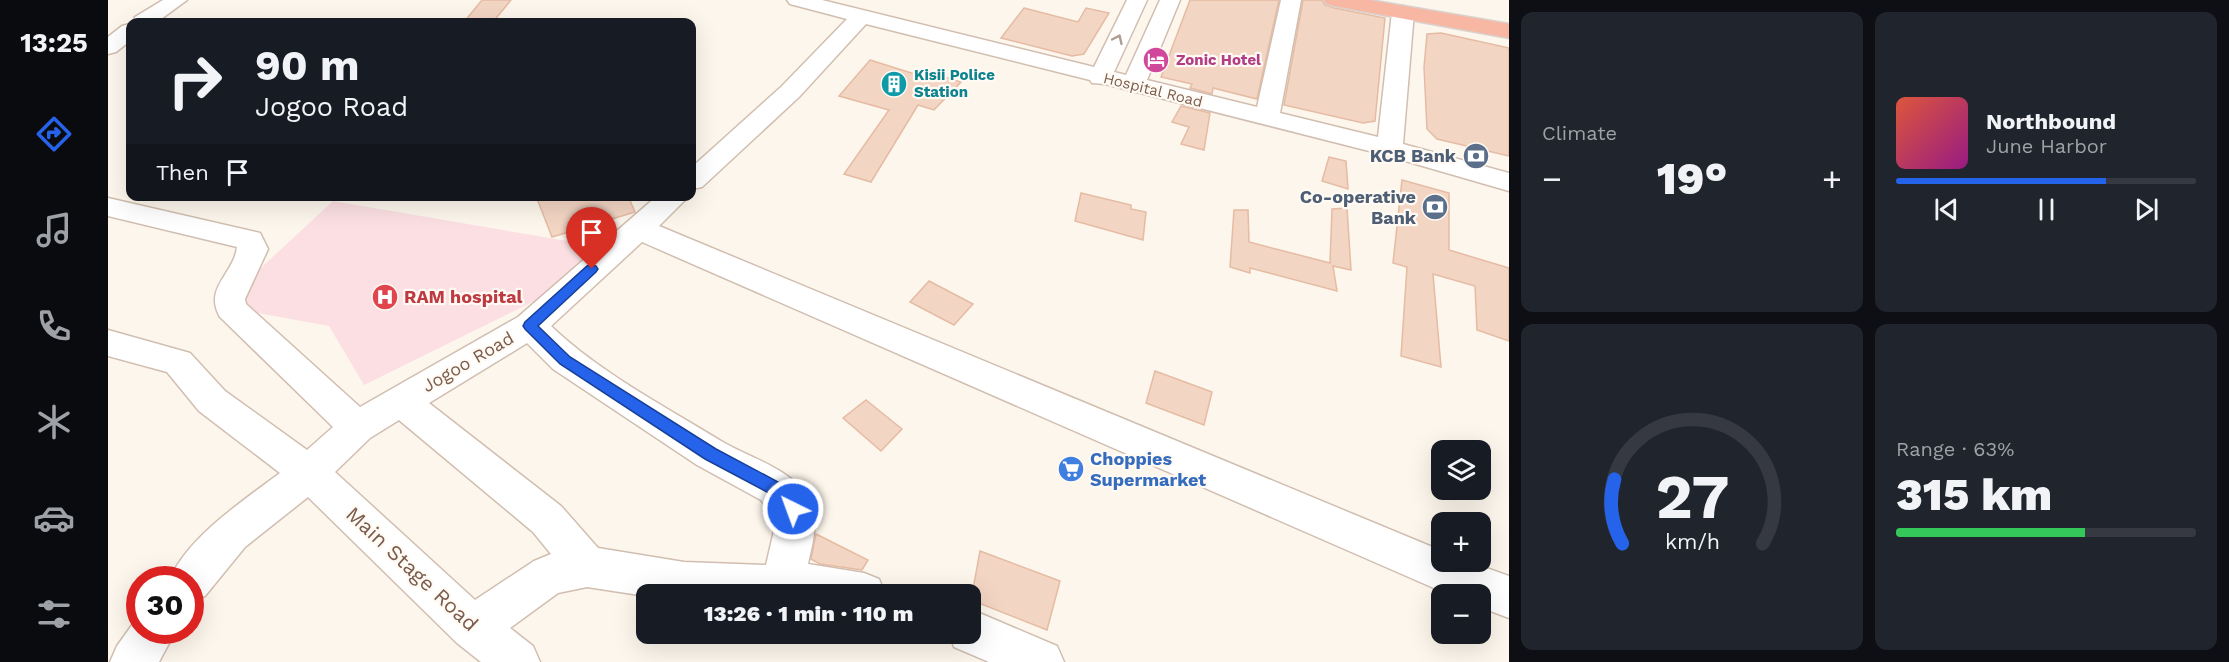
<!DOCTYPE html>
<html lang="en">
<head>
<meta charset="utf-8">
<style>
	body { margin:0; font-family:"Work Sans",sans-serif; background:#20242c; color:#f1f3f6; height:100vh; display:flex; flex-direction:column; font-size:22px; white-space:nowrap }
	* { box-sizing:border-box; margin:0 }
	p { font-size:20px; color:#9ea1a6 }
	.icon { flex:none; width:33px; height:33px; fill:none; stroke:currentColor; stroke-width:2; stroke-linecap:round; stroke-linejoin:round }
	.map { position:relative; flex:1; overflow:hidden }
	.sheet { display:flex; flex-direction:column; gap:12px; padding:12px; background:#0d0f14; width:720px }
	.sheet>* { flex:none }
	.guide { position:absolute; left:18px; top:18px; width:570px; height:183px; border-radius:12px; box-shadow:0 6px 24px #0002; background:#171b24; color:#f1f3f6; overflow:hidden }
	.controls { position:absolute; left:1323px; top:440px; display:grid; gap:12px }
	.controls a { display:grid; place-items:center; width:60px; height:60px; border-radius:12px; background:#171b24; box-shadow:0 6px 24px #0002; font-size:30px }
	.speed { position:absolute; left:18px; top:566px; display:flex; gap:12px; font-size:30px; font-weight:700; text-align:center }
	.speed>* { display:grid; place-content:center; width:78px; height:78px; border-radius:50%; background:#171b24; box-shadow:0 6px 24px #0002; line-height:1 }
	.speed .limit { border:9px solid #d22; background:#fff; color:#111 }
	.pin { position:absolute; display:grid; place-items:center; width:51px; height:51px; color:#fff; margin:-62px -26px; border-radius:50% 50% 50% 0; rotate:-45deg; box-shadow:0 0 6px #0007 }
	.pin .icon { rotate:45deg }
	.me { position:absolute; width:66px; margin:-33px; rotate:318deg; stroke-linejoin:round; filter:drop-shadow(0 0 4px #0008) }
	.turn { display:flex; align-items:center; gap:21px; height:126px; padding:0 30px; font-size:27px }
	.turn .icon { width:78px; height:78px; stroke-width:2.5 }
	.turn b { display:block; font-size:42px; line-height:51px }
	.then { display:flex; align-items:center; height:57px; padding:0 30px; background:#0003; gap:12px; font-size:22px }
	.big { font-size:45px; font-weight:800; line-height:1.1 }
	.sheet .widget { flex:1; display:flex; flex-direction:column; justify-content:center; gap:9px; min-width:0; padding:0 21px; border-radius:12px; background:#20242c }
	.sheet .dial { align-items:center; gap:0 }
	.dial svg { height:156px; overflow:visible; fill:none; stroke:#363941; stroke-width:7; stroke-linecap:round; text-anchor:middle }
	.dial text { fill:#f1f3f6; stroke:none }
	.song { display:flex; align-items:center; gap:18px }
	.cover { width:72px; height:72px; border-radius:9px; background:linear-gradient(135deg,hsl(10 70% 55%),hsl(310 70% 35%)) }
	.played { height:6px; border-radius:3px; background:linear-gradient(90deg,#2563eb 70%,#363941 70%) }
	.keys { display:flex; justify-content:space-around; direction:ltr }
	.heat { display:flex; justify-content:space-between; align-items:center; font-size:33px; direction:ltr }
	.charge { height:9px; border-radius:4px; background:linear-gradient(90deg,#34c759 63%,#363941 0) }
	.sheet .tiles { flex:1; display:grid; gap:12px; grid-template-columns:repeat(2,1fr) }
	.trip { position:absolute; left:528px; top:584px; width:345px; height:60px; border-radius:12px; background:#171b24; box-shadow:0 6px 24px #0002; font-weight:800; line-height:60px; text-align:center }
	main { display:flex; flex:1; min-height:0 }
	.menu { display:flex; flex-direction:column; width:108px; justify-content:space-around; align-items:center; background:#090b0e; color:#9ea1a6 }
	.menu .icon { width:42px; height:42px }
	.menu .active { color:#2563eb }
	.menu b { font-size:27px; color:#f1f3f6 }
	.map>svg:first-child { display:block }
</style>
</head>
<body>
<main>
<nav class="menu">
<b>13:25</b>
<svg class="icon active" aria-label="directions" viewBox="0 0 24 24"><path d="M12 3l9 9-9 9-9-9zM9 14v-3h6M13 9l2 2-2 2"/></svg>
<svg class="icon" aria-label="music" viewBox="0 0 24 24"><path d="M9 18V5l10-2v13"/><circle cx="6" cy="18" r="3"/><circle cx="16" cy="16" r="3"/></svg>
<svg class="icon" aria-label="phone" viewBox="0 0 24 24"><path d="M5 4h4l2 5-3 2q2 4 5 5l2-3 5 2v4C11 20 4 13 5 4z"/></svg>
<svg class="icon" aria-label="climate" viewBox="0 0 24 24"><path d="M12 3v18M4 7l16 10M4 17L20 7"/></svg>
<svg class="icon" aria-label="car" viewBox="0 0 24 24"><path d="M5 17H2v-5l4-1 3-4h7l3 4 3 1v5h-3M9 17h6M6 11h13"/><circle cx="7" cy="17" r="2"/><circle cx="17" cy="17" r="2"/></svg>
<svg class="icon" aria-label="filters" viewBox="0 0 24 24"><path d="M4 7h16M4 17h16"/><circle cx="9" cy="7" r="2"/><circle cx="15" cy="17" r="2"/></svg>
</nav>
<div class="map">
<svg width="1401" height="662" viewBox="0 0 1401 662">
	<rect width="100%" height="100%" fill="#fdf6ec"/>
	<path fill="#fbdfe3" d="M225,201L494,247L451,289L256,385L221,326L112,306Z"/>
	<g fill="#f3d5c3" stroke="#e6bba3" stroke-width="1.5">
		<path d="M374,0H403L385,22H356Z"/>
		<path d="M1082,0H1171L1149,99L1105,88L1104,94L1082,88L1084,84L1053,77Z"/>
		<path d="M1195,0H1214L1217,5L1226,8L1277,18L1267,121L1255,123L1176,105Z"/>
		<path d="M916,8L970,22L978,8L1001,13L976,54L964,56L893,38Z"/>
		<path d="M1333,33L1401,48V156L1329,139L1319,129L1316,67L1319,34Z"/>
		<path d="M762,60L813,76L818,71L853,82L826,110L810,105L763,182L736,174L781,110L731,96Z"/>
		<path d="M1073,106L1102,113L1096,150L1073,144L1081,127L1064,122Z"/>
		<path d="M1221,157L1238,161L1240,189L1214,181Z"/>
		<path d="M1294,180L1341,193V250L1401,268V341L1369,330L1367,286L1325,274L1333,367L1293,356L1299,267L1285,263Z"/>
		<path d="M973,193L1023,205V209L1038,212L1035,240L967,221Z"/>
		<path d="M428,196H520L527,212L444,237Z"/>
		<path d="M1239,208L1243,270L1225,266L1229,291L1142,268V273L1122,267L1126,210H1140L1141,242L1222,263L1224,209Z"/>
		<path d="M821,281L865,304L846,325L802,302Z"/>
		<path d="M1047,371L1104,392L1096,425L1038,403Z"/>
		<path d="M758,400L794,429L773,451L735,418Z"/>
		<path d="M708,534L760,560L754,570L712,564L703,559Z"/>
		<path d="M872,551L952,581L939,630L863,600Z"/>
	</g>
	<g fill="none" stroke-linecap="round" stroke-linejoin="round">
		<defs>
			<g id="minor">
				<path d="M55,0H79L49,22H25L27,17Z"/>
				<path d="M679,0H714L986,67L1019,0H1039L1006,72L1018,75L1052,0H1072L1039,80L1149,107L1173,0H1193L1172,113L1270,137L1284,12L1288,8L1295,6L1302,8L1306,12L1295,144L1401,173V191L1273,154L997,84L984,83L982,80L758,24L691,97L594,187L584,189V167L673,87L739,19L682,4Z"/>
				<path d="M22,24V41L8,52L0,54V37L14,26Z"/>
				<path d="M549,196H581L551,226L1334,551V561H1359L1401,576V618L1372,607V594L1335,592L534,242L443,326C491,372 556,406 613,441C641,458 681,467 699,497C712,519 705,541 700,564L756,573L771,579L777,594L538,596L479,587L450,593L402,628L425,646L432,662H373L349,643L200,497L137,547L97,596L82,602V579H62C80,537 136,500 172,473L91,411L59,372L0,356V330L82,353L117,391L199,450L225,427L112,317C95,288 126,274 129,247L0,216V198L152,233L160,249L137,299L138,304L252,407L410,317ZM419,343L445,369L589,465L653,500L667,517L668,522L658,565L576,562L490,548L453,506L321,403ZM291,420L425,532L443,554L426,561L367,600L227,472L262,438Z"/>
				<path d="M862,609L949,646L956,662H881L846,647L841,633H862Z"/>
				<path d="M32,614V630H68L51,662H2L9,646Z"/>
			</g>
			<path id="highway" d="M1216,0H1261L1401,24V38L1226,6L1219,4Z"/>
		</defs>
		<use href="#minor" stroke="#d1beb0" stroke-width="3"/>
		<use href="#highway" stroke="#dad1cd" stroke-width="3"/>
		<use href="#minor" fill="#fff" fill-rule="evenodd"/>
		<use href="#highway" fill="#f7b7a3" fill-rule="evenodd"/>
	</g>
	<defs><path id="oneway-chevron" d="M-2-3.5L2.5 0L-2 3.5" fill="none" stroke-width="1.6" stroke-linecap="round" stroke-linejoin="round" transform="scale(1.5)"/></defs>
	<use stroke="#af9d94" href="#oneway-chevron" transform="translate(1010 39) rotate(-65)"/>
	<path fill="#2563eb" stroke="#184099" stroke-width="1.5" d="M484,264L488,266L490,269L488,272L430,326L462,357L608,449L672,483L693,509L691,514L685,517L679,514L661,493L597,459L452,364L417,329L415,326L417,322L479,266Z"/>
	<defs>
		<symbol id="hotel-disc" viewBox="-11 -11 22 22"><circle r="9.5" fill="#d1479c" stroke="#fffaf3"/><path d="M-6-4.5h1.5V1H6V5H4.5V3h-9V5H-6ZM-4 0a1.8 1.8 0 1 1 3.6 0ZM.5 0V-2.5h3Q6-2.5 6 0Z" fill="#fff"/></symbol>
		<symbol id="building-disc" viewBox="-11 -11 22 22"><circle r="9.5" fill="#0f9aa8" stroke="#fffaf3"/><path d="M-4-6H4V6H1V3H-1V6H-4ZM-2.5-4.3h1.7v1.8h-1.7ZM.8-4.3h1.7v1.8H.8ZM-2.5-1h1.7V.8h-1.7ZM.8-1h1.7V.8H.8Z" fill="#fff"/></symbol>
		<symbol id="bank-disc" viewBox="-11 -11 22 22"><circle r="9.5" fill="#5c6f8a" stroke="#fffaf3"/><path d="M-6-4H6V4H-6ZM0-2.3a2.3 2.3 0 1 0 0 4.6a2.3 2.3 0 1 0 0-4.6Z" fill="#fff"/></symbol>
		<symbol id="hospital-disc" viewBox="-11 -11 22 22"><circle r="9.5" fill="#e0444e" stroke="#fffaf3"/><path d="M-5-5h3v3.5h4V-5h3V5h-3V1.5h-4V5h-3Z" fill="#fff"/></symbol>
		<symbol id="supermarket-disc" viewBox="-11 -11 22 22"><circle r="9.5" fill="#3f7fe0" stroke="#fffaf3"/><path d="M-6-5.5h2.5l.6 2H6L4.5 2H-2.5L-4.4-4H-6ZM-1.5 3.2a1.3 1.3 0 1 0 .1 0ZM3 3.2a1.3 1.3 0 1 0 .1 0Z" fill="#fff"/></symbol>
	</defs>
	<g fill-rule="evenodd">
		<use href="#hotel-disc" x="1033" y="45" width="30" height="30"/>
		<use href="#building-disc" x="771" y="69" width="30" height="30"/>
		<use href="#bank-disc" x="1353" y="141" width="30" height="30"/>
		<use href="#bank-disc" x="1312" y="192" width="30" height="30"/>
		<use href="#hospital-disc" x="262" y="282" width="30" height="30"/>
		<use href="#supermarket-disc" x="948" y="454" width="30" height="30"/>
	</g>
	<g text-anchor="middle" stroke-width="4.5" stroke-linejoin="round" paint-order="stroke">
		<g font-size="15" font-weight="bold" fill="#b23c85" stroke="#fffaf3" text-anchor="start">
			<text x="1068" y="65">Zonic Hotel</text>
		</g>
		<g font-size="15" font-weight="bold" fill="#0d838f" stroke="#fffaf3" text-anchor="start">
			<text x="806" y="80">Kisii Police<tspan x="806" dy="17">Station</tspan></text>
		</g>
		<g font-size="15" fill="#7a5c4d" stroke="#fffaf3">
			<text transform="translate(1045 90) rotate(14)" y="5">Hospital Road</text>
		</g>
		<g font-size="18" font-weight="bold" fill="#4e5e75" stroke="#fffaf3" text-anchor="end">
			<text x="1348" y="162">KCB Bank</text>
			<text x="1308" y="203">Co-operative<tspan x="1308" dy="21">Bank</tspan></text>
		</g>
		<g font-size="18" font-weight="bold" fill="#be3a42" stroke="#fffaf3" text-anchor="start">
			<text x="296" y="303">RAM hospital</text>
		</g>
		<g font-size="18" fill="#7a5c4d" stroke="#fffaf3">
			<text transform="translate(360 362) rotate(-30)" y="6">Jogoo Road</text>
		</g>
		<g font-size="18" font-weight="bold" fill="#366cbe" stroke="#fffaf3" text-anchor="start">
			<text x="982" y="465">Choppies<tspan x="982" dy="21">Supermarket</tspan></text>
		</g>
		<g font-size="21" fill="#7a5c4d" stroke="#fffaf3">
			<text transform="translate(304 569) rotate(43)" y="7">Main Stage Road</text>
		</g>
	</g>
</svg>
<div class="controls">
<a><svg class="icon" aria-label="layers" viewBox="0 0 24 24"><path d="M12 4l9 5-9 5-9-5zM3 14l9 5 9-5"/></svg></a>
<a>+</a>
<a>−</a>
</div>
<div class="speed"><div class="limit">30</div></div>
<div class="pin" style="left:484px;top:269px;background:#d93025"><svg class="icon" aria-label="arrive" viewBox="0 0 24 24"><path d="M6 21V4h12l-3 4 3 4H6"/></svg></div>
<svg class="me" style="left:685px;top:509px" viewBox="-20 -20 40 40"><circle r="17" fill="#2563eb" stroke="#fff" stroke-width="3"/><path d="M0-11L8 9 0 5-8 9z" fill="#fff"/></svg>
<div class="trip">13:26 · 1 min · 110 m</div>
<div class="guide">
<div class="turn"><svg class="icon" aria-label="right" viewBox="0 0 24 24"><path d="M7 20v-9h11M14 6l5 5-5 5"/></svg><div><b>90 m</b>Jogoo Road</div></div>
<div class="then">Then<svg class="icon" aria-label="arrive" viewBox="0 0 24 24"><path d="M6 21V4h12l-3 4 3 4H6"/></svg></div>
</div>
</div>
<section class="sheet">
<div class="tiles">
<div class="widget"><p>Climate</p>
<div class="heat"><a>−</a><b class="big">19°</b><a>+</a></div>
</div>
<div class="widget">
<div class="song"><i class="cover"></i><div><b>Northbound</b><p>June Harbor</p></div></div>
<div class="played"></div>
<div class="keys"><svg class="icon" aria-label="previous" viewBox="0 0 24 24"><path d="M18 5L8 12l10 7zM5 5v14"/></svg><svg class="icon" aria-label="pause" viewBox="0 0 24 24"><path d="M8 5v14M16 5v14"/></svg><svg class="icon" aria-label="next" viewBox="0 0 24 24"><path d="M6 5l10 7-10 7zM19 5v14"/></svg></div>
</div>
<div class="widget dial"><svg viewBox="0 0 100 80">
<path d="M14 69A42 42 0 1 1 86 69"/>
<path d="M14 69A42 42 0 0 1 10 36" stroke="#2563eb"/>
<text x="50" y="56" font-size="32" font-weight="700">27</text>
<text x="50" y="72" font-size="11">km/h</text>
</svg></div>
<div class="widget"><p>Range · 63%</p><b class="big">315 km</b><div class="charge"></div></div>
</div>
</section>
</main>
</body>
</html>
